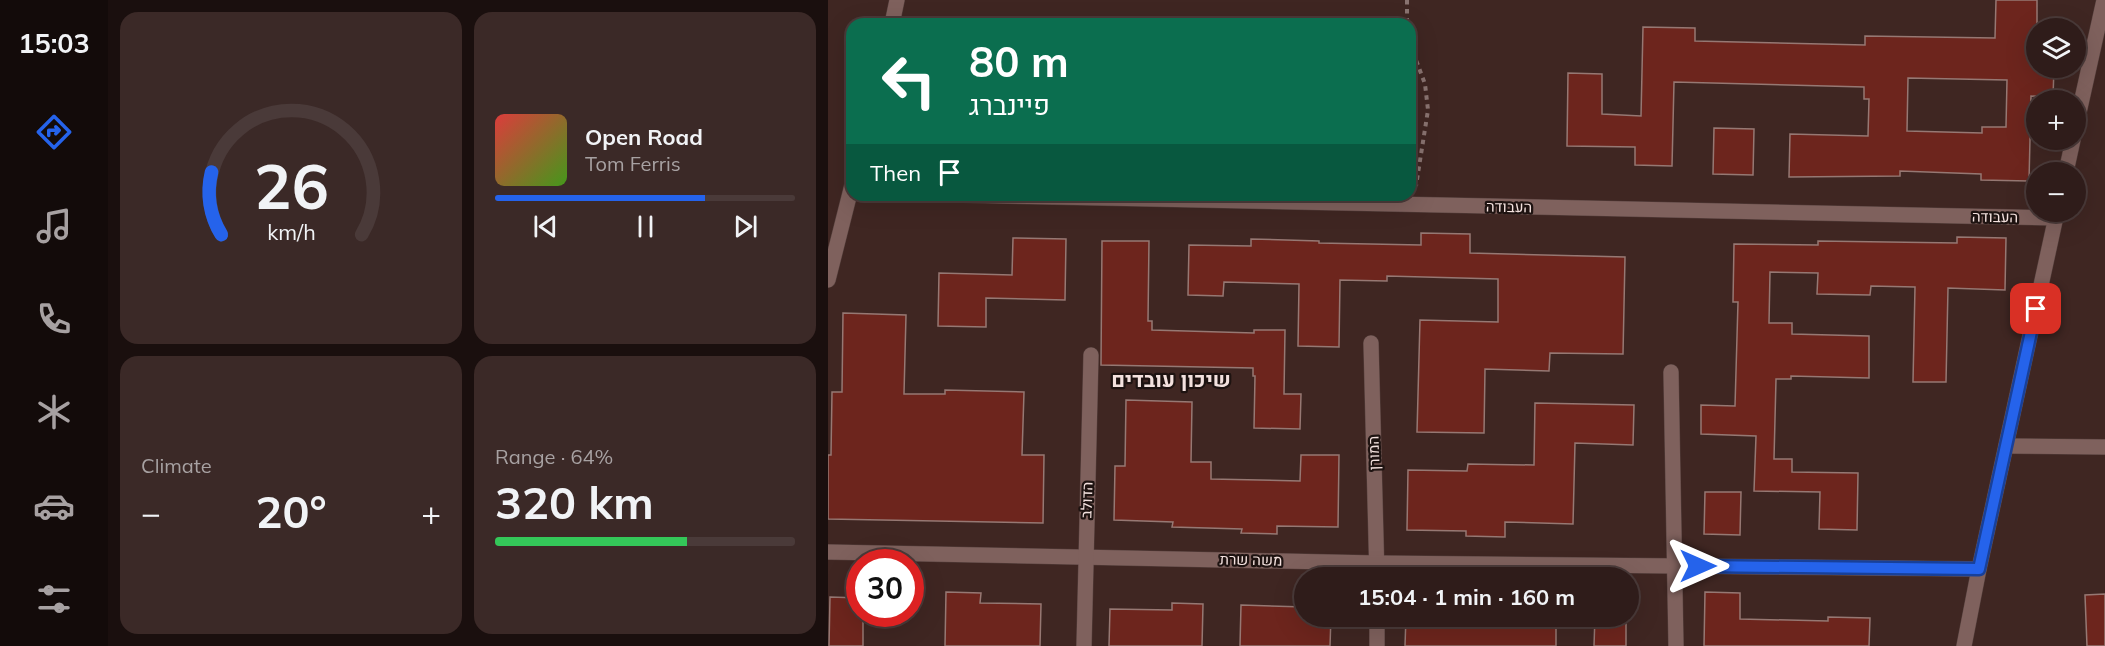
<!DOCTYPE html>
<html lang="en">
<head>
<meta charset="utf-8">
<style>
	body { margin:0; font-family:Mulish,Heebo,sans-serif; background:#3b2927; color:#f1f3f6; height:100vh; display:flex; flex-direction:column; font-size:22px; white-space:nowrap }
	* { box-sizing:border-box; margin:0 }
	p { font-size:20px; color:#a7a1a2 }
	.icon { flex:none; width:33px; height:33px; fill:none; stroke:currentColor; stroke-width:2; stroke-linecap:round; stroke-linejoin:round }
	.map { position:relative; flex:1; overflow:hidden }
	.side { display:flex; flex-direction:column; gap:12px; padding:12px; background:#1a0f0e; width:720px }
	.side>* { flex:none }
	.banner { position:absolute; left:18px; top:18px; width:570px; height:183px; border-radius:18px; box-shadow:0 6px 24px #0002,0 0 0 2px #4a3a39; background:#0b6e4f; color:#fff; overflow:hidden }
	.tools { position:absolute; left:1198px; top:18px; display:grid; gap:12px }
	.tools a { display:grid; place-items:center; width:60px; height:60px; border-radius:50%; background:#2f1c1a; box-shadow:0 6px 24px #0002,0 0 0 2px #4a3a39; font-size:30px }
	.speed { position:absolute; left:18px; top:549px; display:flex; gap:12px; font-size:30px; font-weight:700; text-align:center }
	.speed>* { display:grid; place-content:center; width:78px; height:78px; border-radius:50%; background:#2f1c1a; box-shadow:0 6px 24px #0002,0 0 0 2px #4a3a39; line-height:1 }
	.speed .limit { border:9px solid #d22; background:#fff; color:#111 }
	.pin { position:absolute; display:grid; place-items:center; width:51px; height:51px; color:#fff; margin:-26px; border-radius:12px; box-shadow:0 3px 9px #0006 }
	.me { position:absolute; width:66px; margin:-33px; rotate:90deg; stroke-linejoin:round; filter:drop-shadow(0 0 4px #0008) }
	.turn { display:flex; align-items:center; gap:21px; height:126px; padding:0 24px; font-size:27px }
	.turn .icon { width:78px; height:78px; stroke-width:2.5 }
	.turn b { display:block; font-size:42px; line-height:51px }
	.then { display:flex; align-items:center; height:57px; padding:0 24px; background:#0003; gap:12px; font-size:22px }
	.big { font-size:45px; font-weight:700; line-height:1.1 }
	.side .widget { flex:1; display:flex; flex-direction:column; justify-content:center; gap:9px; min-width:0; padding:0 21px; border-radius:18px; background:#3b2927 }
	.side .dial { align-items:center; gap:0 }
	.dial svg { height:156px; overflow:visible; fill:none; stroke:#4a3a39; stroke-width:7; stroke-linecap:round; text-anchor:middle }
	.dial text { fill:#f1f3f6; stroke:none }
	.song { display:flex; align-items:center; gap:18px }
	.cover { width:72px; height:72px; border-radius:9px; background:linear-gradient(135deg,hsl(0 70% 55%),hsl(100 70% 35%)) }
	.played { height:6px; border-radius:3px; background:linear-gradient(90deg,#2563eb 70%,#4a3a39 70%) }
	.keys { display:flex; justify-content:space-around; direction:ltr }
	.heat { display:flex; justify-content:space-between; align-items:center; font-size:33px; direction:ltr }
	.charge { height:9px; border-radius:4px; background:linear-gradient(90deg,#34c759 64%,#4a3a39 0) }
	.side .tiles { flex:1; display:grid; gap:12px; grid-template-columns:repeat(2,1fr) }
	.trip { position:absolute; left:466px; top:567px; width:345px; height:60px; border-radius:30px; background:#2f1c1a; box-shadow:0 6px 24px #0002,0 0 0 2px #4a3a39; font-weight:700; line-height:60px; text-align:center }
	main { display:flex; flex:1; min-height:0 }
	.tab-bar { display:flex; flex-direction:column; width:108px; justify-content:space-around; align-items:center; background:#130b0a; color:#a7a1a2 }
	.tab-bar .icon { width:42px; height:42px }
	.tab-bar .selected { color:#2563eb }
	.tab-bar b { font-size:27px; color:#f1f3f6 }
	.map>svg:first-child { display:block }
</style>
</head>
<body>
<main>
<nav class="tab-bar">
<b>15:03</b>
<svg class="icon selected" aria-label="directions" viewBox="0 0 24 24"><path d="M12 3l9 9-9 9-9-9zM9 14v-3h6M13 9l2 2-2 2"/></svg>
<svg class="icon" aria-label="music" viewBox="0 0 24 24"><path d="M9 18V5l10-2v13"/><circle cx="6" cy="18" r="3"/><circle cx="16" cy="16" r="3"/></svg>
<svg class="icon" aria-label="phone" viewBox="0 0 24 24"><path d="M5 4h4l2 5-3 2q2 4 5 5l2-3 5 2v4C11 20 4 13 5 4z"/></svg>
<svg class="icon" aria-label="climate" viewBox="0 0 24 24"><path d="M12 3v18M4 7l16 10M4 17L20 7"/></svg>
<svg class="icon" aria-label="car" viewBox="0 0 24 24"><path d="M5 17H2v-5l4-1 3-4h7l3 4 3 1v5h-3M9 17h6M6 11h13"/><circle cx="7" cy="17" r="2"/><circle cx="17" cy="17" r="2"/></svg>
<svg class="icon" aria-label="filters" viewBox="0 0 24 24"><path d="M4 7h16M4 17h16"/><circle cx="9" cy="7" r="2"/><circle cx="15" cy="17" r="2"/></svg>
</nav>
<section class="side">
<div class="tiles">
<div class="widget dial"><svg viewBox="0 0 100 80">
<path d="M14 69A42 42 0 1 1 86 69"/>
<path d="M14 69A42 42 0 0 1 9 37" stroke="#2563eb"/>
<text x="50" y="56" font-size="32" font-weight="700">26</text>
<text x="50" y="72" font-size="11">km/h</text>
</svg></div>
<div class="widget">
<div class="song"><i class="cover"></i><div><b>Open Road</b><p>Tom Ferris</p></div></div>
<div class="played"></div>
<div class="keys"><svg class="icon" aria-label="previous" viewBox="0 0 24 24"><path d="M18 5L8 12l10 7zM5 5v14"/></svg><svg class="icon" aria-label="pause" viewBox="0 0 24 24"><path d="M8 5v14M16 5v14"/></svg><svg class="icon" aria-label="next" viewBox="0 0 24 24"><path d="M6 5l10 7-10 7zM19 5v14"/></svg></div>
</div>
<div class="widget"><p>Climate</p>
<div class="heat"><a>−</a><b class="big">20°</b><a>+</a></div>
</div>
<div class="widget"><p>Range · 64%</p><b class="big">320 km</b><div class="charge"></div></div>
</div>
</section>
<div class="map">
<svg width="1277" height="646" viewBox="0 0 1277 646">
	<rect width="100%" height="100%" fill="#3f2622"/>
	<g fill="#6d251d" stroke="#967873" stroke-width="1.5" fill-rule="evenodd">
		<path d="M1168,0H1209V68H1226L1225,97L1203,96L1201,181L1153,180V174L1072,171V176L961,177L962,134L1040,136L1041,99H1036V87L846,82L844,166L807,165V147L739,146L740,73L774,74V114L813,116L815,27L867,28V41L1037,45V36L1167,38ZM1080,78L1179,80L1178,127H1154V133L1079,131Z"/>
		<path d="M886,128L926,129L925,175L885,174Z"/>
		<path d="M593,233L642,234V253L797,257L795,354L722,353L721,371L657,369L656,433L589,432L592,320L670,322V279L559,276V281L512,280L511,347L470,346L471,284L396,282L395,296L360,295L361,245L423,246V239L491,241V243L593,245Z"/>
		<path d="M1129,237L1178,238L1177,290L1120,288L1118,382H1085L1087,287L1043,286L1042,295L989,294L990,273L942,272L941,323H964V334L1041,336V378L963,376V379H948L946,459H964V472L1030,473L1029,530L991,529L992,492L926,491L928,436L873,434V405L907,406L910,302H905L906,244L990,245V241L1129,243Z"/>
		<path d="M185,238L238,239L237,300L158,298V327L110,326L111,273L184,275Z"/>
		<path d="M274,241H321L320,321H324V330L426,333V330H457L456,394H473L472,429L426,428L427,376H425V368L273,365Z"/>
		<path d="M15,313L78,315L76,394H117V390L196,392L194,455H216L215,523L0,519V455H3L4,392H14Z"/>
		<path d="M298,400L364,402L363,462H383V479L472,481L473,455H511L510,527L449,526V534L413,533L414,529L344,527L345,522L286,520L287,466H297Z"/>
		<path d="M707,403L806,405L805,445L747,443L745,524L677,522V537L638,536V531L579,530L580,470L639,471L640,464L706,465Z"/>
		<path d="M877,492H913L912,535L876,534Z"/>
		<path d="M118,592L153,593L152,603L213,604L212,646H117Z"/>
		<path d="M877,592L912,593V619L1000,621V617L1042,618L1041,646H876Z"/>
		<path d="M1277,594V646H1259L1257,595Z"/>
		<path d="M2,597L32,598V614H35V646H1Z"/>
		<path d="M344,603L375,604L374,646H281L282,609L344,610Z"/>
		<path d="M413,605L477,607V616H503L502,646H412Z"/>
		<path d="M578,616H728V646H577Z"/>
		<path d="M767,616H798V646H766Z"/>
	</g>
	<g fill="none" stroke-linecap="round" stroke-linejoin="round">
		<defs>
			<g id="minor">
				<path d="M64,24L69,0"/>
				<path d="M1248,126L1276,0"/>
				<path d="M1238,172L1245,140"/>
				<path d="M134,195L1228,218"/>
				<path d="M0,280L24,185"/>
				<path d="M543,343L549,578"/>
				<path d="M843,372L848,646"/>
				<path d="M1178,446L1277,447"/>
				<path d="M0,552L549,563L1151,569"/>
				<path d="M256,646L263,355"/>
				<path d="M549,646V616"/>
				<path d="M1136,646L1151,569L1229,212"/>
			</g>
		</defs>
		<use href="#minor" stroke="#56413e" stroke-width="16"/>
		<g stroke="#897370" stroke-width="4" stroke-dasharray="4.5 4.5" stroke-linecap="butt">
			<path d="M579,0V24"/>
			<path d="M582,44L597,84L600,110L588,186"/>
		</g>
		<use href="#minor" stroke="#7f615d" stroke-width="15"/>
	</g>
	<g fill="none" stroke-linecap="round" stroke-linejoin="round">
		<defs>
			<path id="route" d="M870,566L1151,569L1208,309"/>
		</defs>
		<use href="#route" stroke="#184099" stroke-width="15"/>
		<use href="#route" stroke="#2563eb" stroke-width="10"/>
	</g>
	<g text-anchor="middle" stroke-width="4.5" stroke-linejoin="round" paint-order="stroke">
		<g font-size="15" fill="#f3e1de" stroke="#1e1311">
			<text transform="translate(681 207) rotate(1)" y="5">העבודה</text>
			<text transform="translate(1167 217) rotate(1)" y="5">העבודה</text>
			<text transform="translate(546 453) rotate(-92)" y="5">המורן</text>
			<text transform="translate(259 500) rotate(-88)" y="5">הדולב</text>
			<text transform="translate(423 560) rotate(1)" y="5">משה שרת</text>
		</g>
		<g font-size="21" font-weight="bold" fill="#f3e1de" stroke="#1e1311">
			<text x="343" y="387">שיכון עובדים</text>
		</g>
	</g>
</svg>
<div class="tools">
<a><svg class="icon" aria-label="layers" viewBox="0 0 24 24"><path d="M12 4l9 5-9 5-9-5zM3 14l9 5 9-5"/></svg></a>
<a>+</a>
<a>−</a>
</div>
<div class="speed"><div class="limit">30</div></div>
<div class="pin" style="left:1208px;top:309px;background:#d93025"><svg class="icon" aria-label="arrive" viewBox="0 0 24 24"><path d="M6 21V4h12l-3 4 3 4H6"/></svg></div>
<svg class="me" style="left:870px;top:566px" viewBox="-20 -20 40 40"><path d="M0-17L14 15 0 8-14 15z" fill="#2563eb" stroke="#fff" stroke-width="4"/></svg>
<div class="trip">15:04 · 1 min · 160 m</div>
<div class="banner">
<div class="turn"><svg class="icon" aria-label="left" viewBox="0 0 24 24"><path d="M17 20v-9H6M10 6l-5 5 5 5"/></svg><div><b>80 m</b>פיינברג</div></div>
<div class="then">Then<svg class="icon" aria-label="arrive" viewBox="0 0 24 24"><path d="M6 21V4h12l-3 4 3 4H6"/></svg></div>
</div>
</div>
</main>
</body>
</html>
